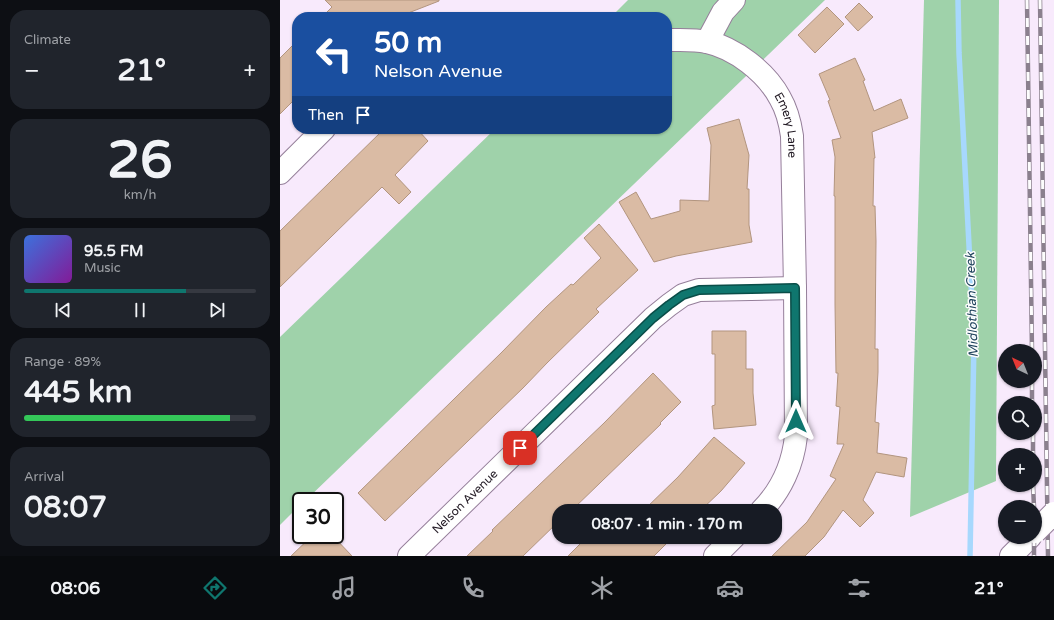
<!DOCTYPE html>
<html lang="en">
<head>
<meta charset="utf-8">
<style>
	body { margin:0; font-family:"Varela Round",sans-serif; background:#20242c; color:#f1f3f6; height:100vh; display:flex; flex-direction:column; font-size:15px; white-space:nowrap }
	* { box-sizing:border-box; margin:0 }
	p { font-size:13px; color:#9ea1a6 }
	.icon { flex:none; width:22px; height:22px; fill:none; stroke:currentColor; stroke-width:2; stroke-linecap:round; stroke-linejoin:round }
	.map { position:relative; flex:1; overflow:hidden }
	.side { display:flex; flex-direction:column; gap:10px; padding:10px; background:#0d0f14; width:280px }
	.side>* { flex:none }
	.top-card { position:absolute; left:12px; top:12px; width:380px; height:122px; border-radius:16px; box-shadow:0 1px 3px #0004; background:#1a4fa0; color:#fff; overflow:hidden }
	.needle { width:26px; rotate:317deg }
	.tools { position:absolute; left:718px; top:344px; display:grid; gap:8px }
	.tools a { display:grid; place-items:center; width:44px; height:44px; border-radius:50%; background:#171b24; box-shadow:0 1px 3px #0004; font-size:20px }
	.speed { position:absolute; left:12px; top:492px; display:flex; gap:8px; font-size:20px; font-weight:700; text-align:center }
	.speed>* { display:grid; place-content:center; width:52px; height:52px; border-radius:50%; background:#171b24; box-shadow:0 1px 3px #0004; line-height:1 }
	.speed .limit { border:2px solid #111; border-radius:6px; background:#fff; color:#111 }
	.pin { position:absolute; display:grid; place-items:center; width:34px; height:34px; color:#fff; margin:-17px; border-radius:8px; box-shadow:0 2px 6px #0006 }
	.me { position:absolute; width:44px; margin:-22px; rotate:0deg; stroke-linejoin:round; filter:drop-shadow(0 0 3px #0008) }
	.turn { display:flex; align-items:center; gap:14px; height:84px; padding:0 16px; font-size:18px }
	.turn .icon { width:52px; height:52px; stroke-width:2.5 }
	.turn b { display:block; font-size:28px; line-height:34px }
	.then { display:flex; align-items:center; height:38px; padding:0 16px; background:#0003; gap:8px; font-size:15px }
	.big { font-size:30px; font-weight:700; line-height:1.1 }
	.side .widget { flex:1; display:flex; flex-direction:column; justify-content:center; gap:6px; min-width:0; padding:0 14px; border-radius:16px; background:#20242c }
	.side .dial { align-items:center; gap:0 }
	.dial b { font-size:52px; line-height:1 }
	.song { display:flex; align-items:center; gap:12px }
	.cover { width:48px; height:48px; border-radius:6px; background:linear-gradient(135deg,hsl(220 70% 55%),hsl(290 70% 35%)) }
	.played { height:4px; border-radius:2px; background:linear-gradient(90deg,#0f766e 70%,#363941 70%) }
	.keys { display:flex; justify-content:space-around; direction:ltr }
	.heat { display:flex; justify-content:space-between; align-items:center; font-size:22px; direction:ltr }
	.charge { height:6px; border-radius:3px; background:linear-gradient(90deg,#34c759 89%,#363941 0) }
	.trip { position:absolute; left:272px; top:504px; width:230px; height:40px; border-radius:16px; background:#171b24; box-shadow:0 1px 3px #0004; font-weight:700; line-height:40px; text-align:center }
	.tab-bar { display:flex; height:64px; justify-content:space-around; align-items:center; background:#090b0e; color:#9ea1a6 }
	.tab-bar .icon { width:28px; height:28px }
	.tab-bar .current { color:#0f766e }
	.tab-bar b { font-size:18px; color:#f1f3f6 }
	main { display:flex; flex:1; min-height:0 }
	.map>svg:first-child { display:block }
</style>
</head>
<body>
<main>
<section class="side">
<div class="widget"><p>Climate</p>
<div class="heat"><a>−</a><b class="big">21°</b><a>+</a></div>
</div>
<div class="widget dial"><b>26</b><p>km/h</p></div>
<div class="widget">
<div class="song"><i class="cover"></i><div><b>95.5 FM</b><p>Music</p></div></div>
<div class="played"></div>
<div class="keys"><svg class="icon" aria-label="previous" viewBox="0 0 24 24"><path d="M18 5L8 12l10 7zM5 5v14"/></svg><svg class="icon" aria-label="pause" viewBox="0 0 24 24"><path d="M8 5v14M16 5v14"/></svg><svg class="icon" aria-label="next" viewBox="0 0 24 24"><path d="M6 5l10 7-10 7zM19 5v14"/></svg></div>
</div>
<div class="widget"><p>Range · 89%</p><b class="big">445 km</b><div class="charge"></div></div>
<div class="widget"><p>Arrival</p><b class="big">08:07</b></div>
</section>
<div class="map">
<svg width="774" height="556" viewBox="0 0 774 556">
	<rect width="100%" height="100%" fill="#f8eafc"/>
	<g fill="#9fd2aa">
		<path d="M348,0H545L25,501H21V504L0,525V337L215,129H387V17H331Z"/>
		<path d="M644,0H719L716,481L630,517Z"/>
	</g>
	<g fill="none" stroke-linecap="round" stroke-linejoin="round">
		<path stroke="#a7d8fd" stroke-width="5.5" d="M678,0L679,53L694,341L690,556"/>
	</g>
	<g fill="#dabba4" stroke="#b2957f">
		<path d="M45,0H159V1L118,17H42L52,7Z"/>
		<path d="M579,3L593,17L578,31L565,17Z"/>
		<path d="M547,7L564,24L535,53L518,35Z"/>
		<path d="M17,41V97L0,114V58Z"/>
		<path d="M575,58L585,80L583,81L594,111L621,99L628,118L592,132L595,158H594L593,206H595L596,241L595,349H598V372L595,422L599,423L597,453L627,458L624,477L596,472L583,500L594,513L580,527L563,510L544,537L525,556H492L527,522L556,479L550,476L564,444H557L560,407L556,406L558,373H556L555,304V196H554L555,157L552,140L561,138L548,101L550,100L539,74Z"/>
		<path d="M459,119L469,155L467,189H469V225L472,242L396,256L374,262L339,202L356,192L371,219L400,211V200L429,201L431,145L427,128Z"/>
		<path d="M104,129H137L148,141L115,175L131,192L119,204L102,187L0,287V231Z"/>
		<path d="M319,224L358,270L316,309L319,312L267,363L243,388L105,521L78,493L222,352L266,307L291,284L293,285L321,258L304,238Z"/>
		<path d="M432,331H466V369H473V393L476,425L434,429L432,406L435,405V354H432Z"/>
		<path d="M373,373L401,402L380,423L381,424L291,511H279V521L243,556H187L213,531L212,530L324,423Z"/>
		<path d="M434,437L465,463L441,491L420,511H363L398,477Z"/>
		<path d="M33,535H52L72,556H11Z"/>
		<path d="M307,537H389L391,539L374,556H288Z"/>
	</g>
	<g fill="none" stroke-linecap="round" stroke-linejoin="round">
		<defs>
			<g id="minor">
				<path id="s1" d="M387,40C400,40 414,39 427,42C455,48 486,72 500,98C507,110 510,122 512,136L515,288L516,436C513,464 501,491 481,511"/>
				<path d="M427,42L443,12L454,0"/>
				<path d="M0,173L44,129"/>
				<path id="s2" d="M129,556L373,318L389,305L403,295L419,290L515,288"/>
				<path d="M435,556L454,537"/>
			</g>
			<path id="highway" d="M731,556L750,537"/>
		</defs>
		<use href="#minor" stroke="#957f9a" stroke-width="24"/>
		<use href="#highway" stroke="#957f9a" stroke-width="24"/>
		<use href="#minor" stroke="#fff" stroke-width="22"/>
		<use href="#highway" stroke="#fff" stroke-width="22"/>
		<defs>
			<g id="rail">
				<path d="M747,0L752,351"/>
				<path d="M760,0L768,556"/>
				<path d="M752,381V403"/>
				<path d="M753,433V455"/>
				<path d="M753,485L754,507"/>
				<path d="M754,537V556"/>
			</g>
		</defs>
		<use href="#rail" stroke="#8b808e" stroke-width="4.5"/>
		<use href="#rail" stroke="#fdfdfd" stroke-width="3" stroke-dasharray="9" stroke-linecap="butt"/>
		<defs>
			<path id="highway-bridge" d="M755,532L774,513"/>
		</defs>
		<use href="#highway-bridge" stroke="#957f9a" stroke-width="24" stroke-linecap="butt"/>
		<use href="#highway-bridge" stroke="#fff" stroke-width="22"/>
	</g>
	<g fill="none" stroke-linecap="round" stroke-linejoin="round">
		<defs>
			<path id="route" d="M240,448L373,318L389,305L403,295L419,290L515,288L516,421"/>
		</defs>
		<use href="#route" stroke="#0a4d48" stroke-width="10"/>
		<use href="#route" stroke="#0f766e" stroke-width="7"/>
	</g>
	<g text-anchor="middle" stroke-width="3" stroke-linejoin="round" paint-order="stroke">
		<g font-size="12" fill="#221a24" stroke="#fdfdfd">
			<text dy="4" stroke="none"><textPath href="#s1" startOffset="163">Emery Lane</textPath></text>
			<text dy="4" stroke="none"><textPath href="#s2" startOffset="78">Nelson Avenue</textPath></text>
		</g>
		<g font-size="13" font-style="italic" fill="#20445d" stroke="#fdfdfd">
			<text transform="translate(691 305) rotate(-92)" y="5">Midlothian Creek</text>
		</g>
	</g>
</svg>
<div class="tools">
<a><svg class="needle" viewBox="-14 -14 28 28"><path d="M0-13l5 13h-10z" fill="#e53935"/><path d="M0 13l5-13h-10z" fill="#9ea1a6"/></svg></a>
<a><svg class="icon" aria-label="search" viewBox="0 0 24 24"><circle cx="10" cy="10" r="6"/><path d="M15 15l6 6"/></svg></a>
<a>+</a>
<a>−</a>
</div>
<div class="speed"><div class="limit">30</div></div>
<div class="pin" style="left:240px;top:448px;background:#d93025"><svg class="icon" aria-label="arrive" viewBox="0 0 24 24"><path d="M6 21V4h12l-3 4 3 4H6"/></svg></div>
<svg class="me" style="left:516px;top:421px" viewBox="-20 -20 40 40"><path d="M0-17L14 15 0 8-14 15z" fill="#0f766e" stroke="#fff" stroke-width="4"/></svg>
<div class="trip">08:07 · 1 min · 170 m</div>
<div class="top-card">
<div class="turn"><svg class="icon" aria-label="left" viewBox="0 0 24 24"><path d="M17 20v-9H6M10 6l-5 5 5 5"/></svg><div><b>50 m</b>Nelson Avenue</div></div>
<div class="then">Then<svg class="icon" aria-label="arrive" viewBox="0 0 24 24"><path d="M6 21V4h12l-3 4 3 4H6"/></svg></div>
</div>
</div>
</main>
<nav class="tab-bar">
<b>08:06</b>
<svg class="icon current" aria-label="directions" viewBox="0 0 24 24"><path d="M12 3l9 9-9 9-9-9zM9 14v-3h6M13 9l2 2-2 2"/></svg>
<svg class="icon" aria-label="music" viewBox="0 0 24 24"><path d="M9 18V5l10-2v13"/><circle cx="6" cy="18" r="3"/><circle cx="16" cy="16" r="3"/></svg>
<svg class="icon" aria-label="phone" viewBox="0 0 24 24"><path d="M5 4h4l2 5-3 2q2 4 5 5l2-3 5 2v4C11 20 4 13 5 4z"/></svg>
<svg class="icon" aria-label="climate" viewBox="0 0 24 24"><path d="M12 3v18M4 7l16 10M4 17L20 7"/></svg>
<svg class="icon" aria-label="car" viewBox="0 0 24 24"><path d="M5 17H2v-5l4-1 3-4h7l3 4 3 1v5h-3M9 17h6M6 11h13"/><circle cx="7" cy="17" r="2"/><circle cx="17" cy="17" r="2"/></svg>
<svg class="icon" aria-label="filters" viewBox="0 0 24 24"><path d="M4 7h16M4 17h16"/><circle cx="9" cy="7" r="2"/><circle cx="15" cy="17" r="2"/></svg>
<b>21°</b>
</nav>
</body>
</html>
